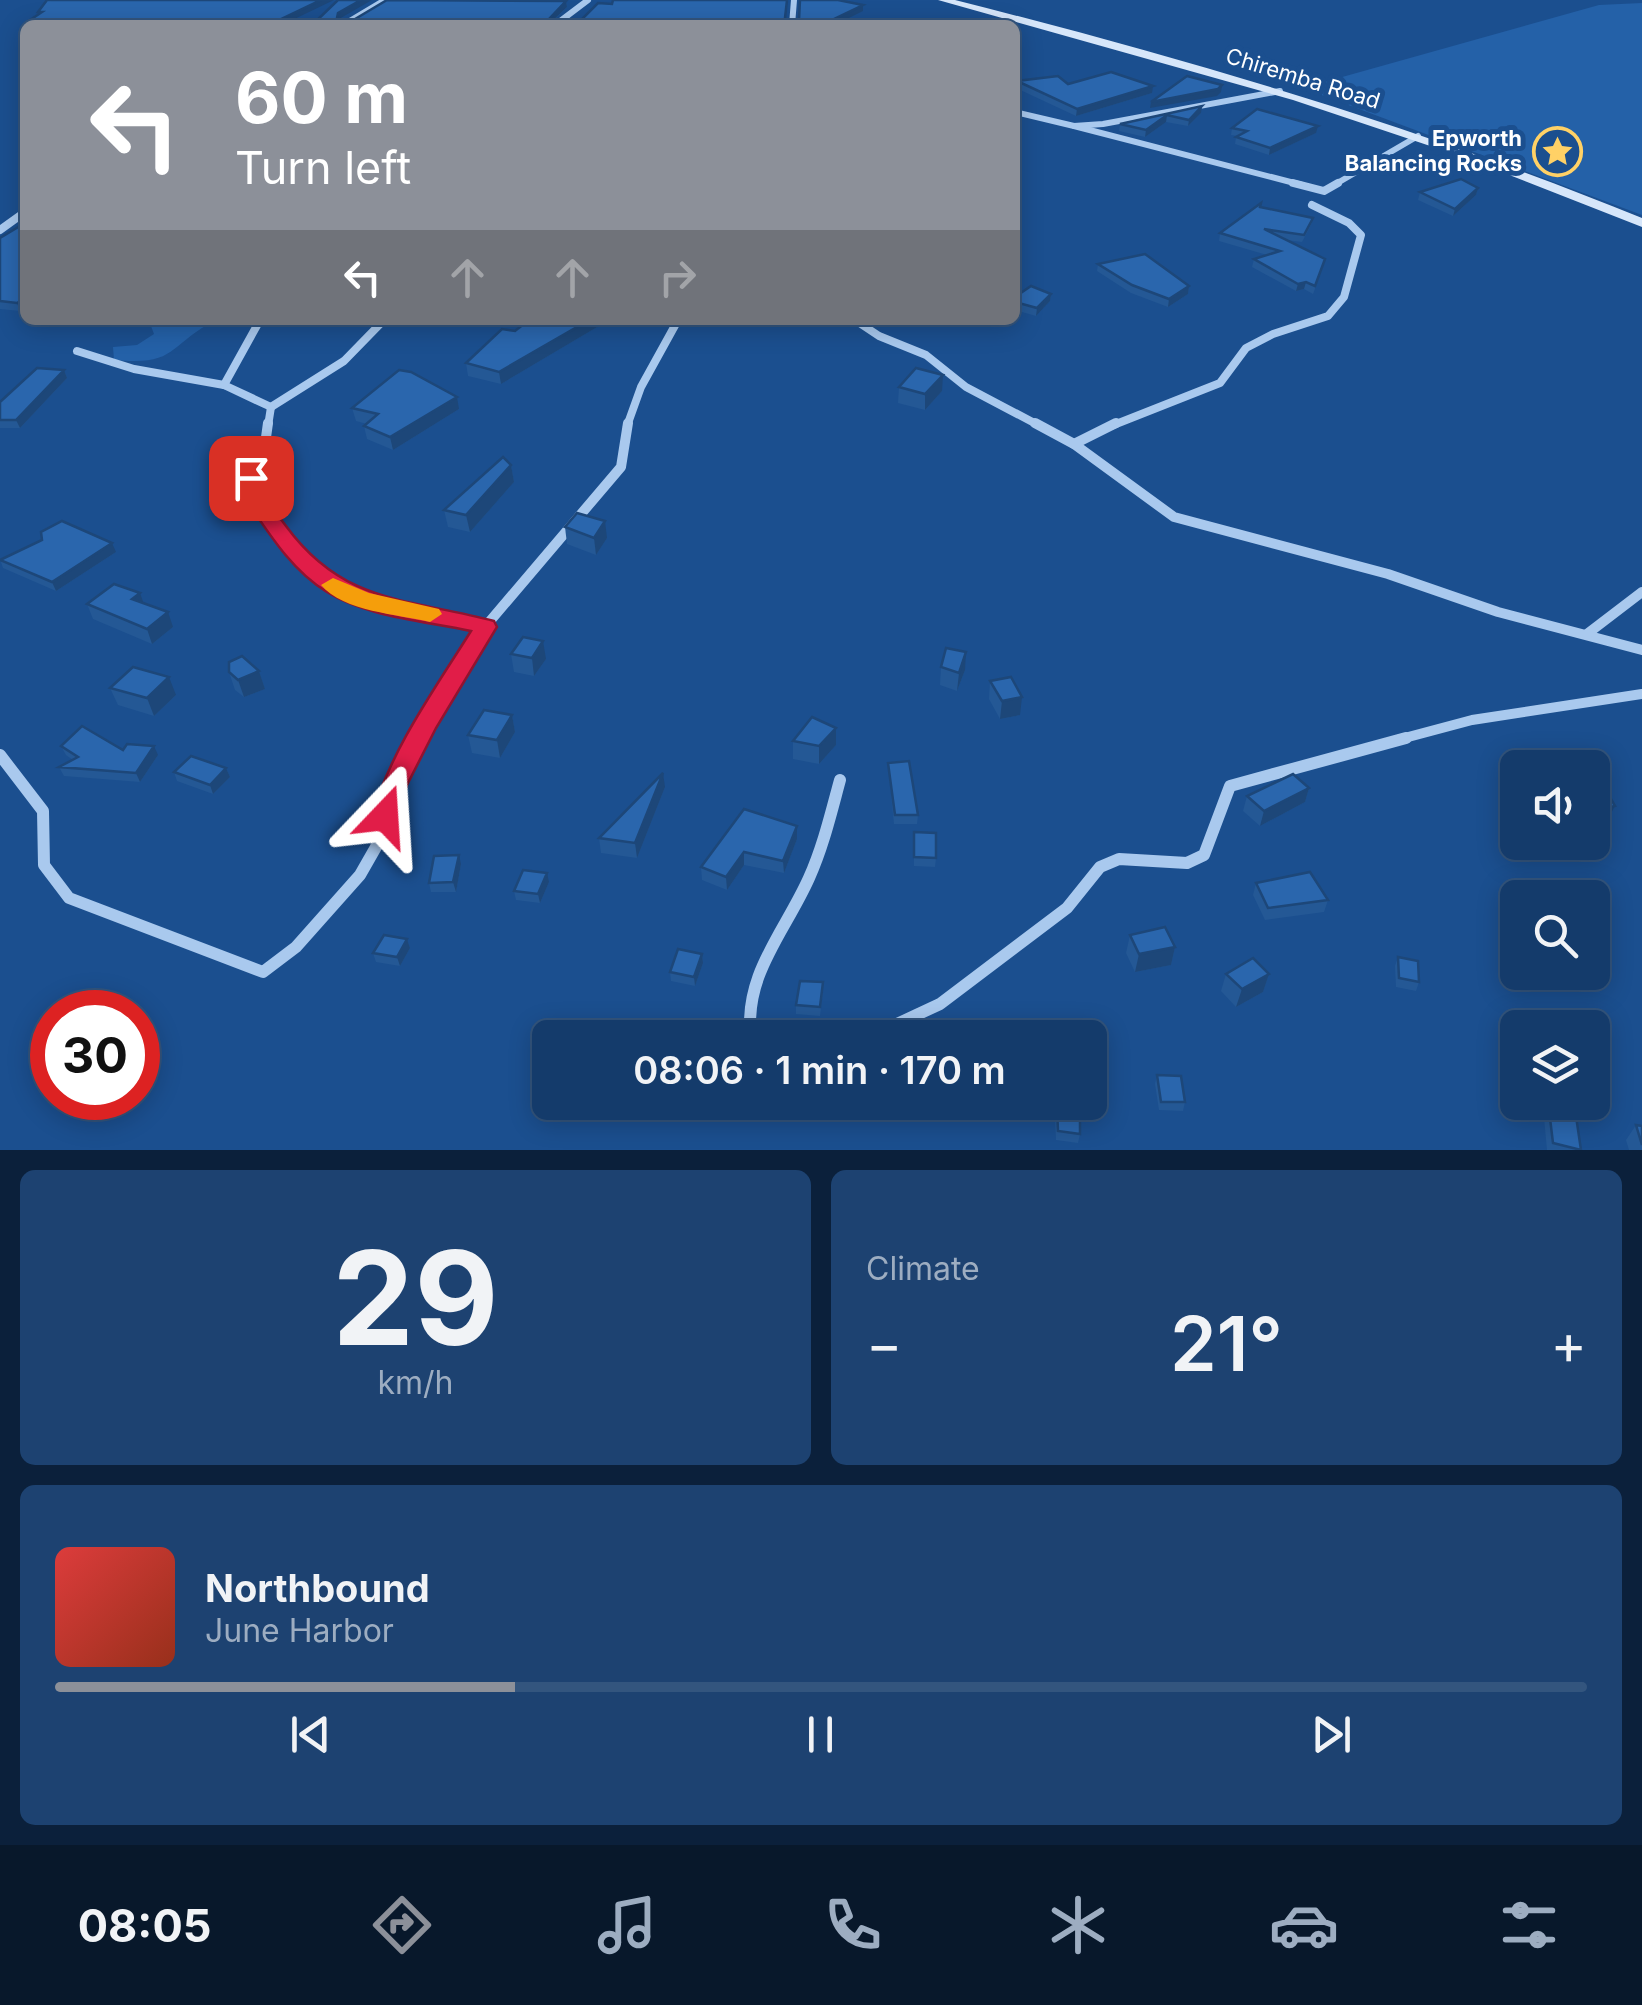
<!DOCTYPE html>
<html lang="en">
<head>
<meta charset="utf-8">
<style>
	body { margin:0; font-family:Inter,sans-serif; background:#1d4271; color:#f1f3f6; height:100vh; display:flex; flex-direction:column; font-size:38px; white-space:nowrap }
	* { box-sizing:border-box; margin:0 }
	p { font-size:32px; color:#9dadc1 }
	.icon { flex:none; width:55px; height:55px; fill:none; stroke:currentColor; stroke-width:2; stroke-linecap:round; stroke-linejoin:round }
	.map { position:relative; height:1150px; overflow:hidden }
	.drawer { display:flex; flex-direction:column; gap:20px; padding:20px; background:#0b203b; flex:1 }
	.drawer>* { flex:none }
	.guide { position:absolute; left:20px; top:20px; width:1000px; height:305px; border-radius:15px; box-shadow:0 5px 25px #0003,0 0 0 2px #33557e; background:#8c9099; color:#fff; overflow:hidden }
	.buttons { position:absolute; left:1500px; top:750px; display:grid; gap:20px }
	.buttons a { display:grid; place-items:center; width:110px; height:110px; border-radius:15px; background:#143b6b; box-shadow:0 5px 25px #0003,0 0 0 2px #33557e; font-size:50px }
	.speed { position:absolute; left:30px; top:990px; display:flex; gap:20px; font-size:50px; font-weight:700; text-align:center }
	.speed>* { display:grid; place-content:center; width:130px; height:130px; border-radius:50%; background:#143b6b; box-shadow:0 5px 25px #0003,0 0 0 2px #33557e; line-height:1 }
	.speed .limit { border:15px solid #d22; background:#fff; color:#111 }
	.pin { position:absolute; display:grid; place-items:center; width:85px; height:85px; color:#fff; margin:-42px; border-radius:20px; box-shadow:0 5px 15px #0006 }
	.me { position:absolute; width:110px; margin:-55px; rotate:20deg; stroke-linejoin:round; filter:drop-shadow(0 0 8px #0008) }
	.turn { display:flex; align-items:center; gap:35px; height:210px; padding:0 50px; font-size:45px }
	.turn .icon { width:130px; height:130px; stroke-width:2.5 }
	.turn b { display:block; font-size:70px; line-height:85px }
	.lanes { display:flex; align-items:center; height:95px; padding:0 50px; background:#0003; justify-content:center; gap:50px; direction:ltr }
	.lanes .off { opacity:.35 }
	.big { font-size:75px; font-weight:600; line-height:1.1 }
	.drawer .widget { flex:1; display:flex; flex-direction:column; justify-content:center; gap:15px; min-width:0; padding:0 35px; border-radius:15px; background:#1d4271 }
	.drawer .dial { align-items:center; gap:0 }
	.dial b { font-size:130px; line-height:1 }
	.song { display:flex; align-items:center; gap:30px }
	.cover { width:120px; height:120px; border-radius:15px; background:linear-gradient(135deg,hsl(0 70% 55%),hsl(10 70% 35%)) }
	.played { height:10px; border-radius:5px; background:linear-gradient(90deg,#8c9099 30%,#33557e 30%) }
	.keys { display:flex; justify-content:space-around; direction:ltr }
	.heat { display:flex; justify-content:space-between; align-items:center; font-size:55px; direction:ltr }
	.drawer .tiles { flex:1; display:grid; gap:20px; grid-template-columns:1fr 1fr }
	.widget:last-child { grid-column:span 2 }
	.trip { position:absolute; left:532px; top:1020px; width:575px; height:100px; border-radius:15px; background:#143b6b; box-shadow:0 5px 25px #0003,0 0 0 2px #33557e; font-weight:600; line-height:100px; text-align:center }
	.menu { display:flex; height:160px; justify-content:space-around; align-items:center; background:#08182b; color:#9dadc1 }
	.menu .icon { width:70px; height:70px }
	.menu .selected { color:#8c9099 }
	.menu b { font-size:45px; color:#f1f3f6 }
	.map>svg:first-child { display:block }
</style>
</head>
<body>
<div class="map">
<svg width="1642" height="1150" viewBox="0 0 1642 1150">
	<rect width="100%" height="100%" fill="#1b4f8f"/>
	<g fill="#2461a8">
		<path d="M1642,3V215L1303,88L1599,5Z"/>
		<path d="M161,320H216C166,346 178,366 114,360L113,347L137,345L154,334L151,326Z"/>
	</g>
	<g fill="none" stroke-linecap="round" stroke-linejoin="round">
		<g stroke="#a9c9ee" stroke-width="6">
			<path d="M343,25L385,0"/>
			<path d="M555,25L588,0"/>
			<path d="M792,25L794,0"/>
			<path d="M1015,112L1074,126L1103,124L1280,91"/>
			<path d="M1074,126L1302,185"/>
			<path d="M1334,185L1418,136"/>
		</g>
		<g stroke="#a9c9ee" stroke-width="8">
			<path d="M1293,183L1324,191L1338,183"/>
			<path d="M0,230L25,212"/>
			<path d="M855,320L879,336L926,355L966,387L1040,426"/>
			<path d="M77,351L134,369L224,385L271,407"/>
			<path d="M224,385L260,320"/>
			<path d="M271,407L344,361L384,320"/>
			<path d="M268,426L271,407"/>
			<path d="M627,426L641,387L678,320"/>
			<path d="M1111,426L1220,383L1246,348L1273,334L1328,316L1344,297L1361,235L1349,223L1312,205"/>
		</g>
		<g stroke="#a9c9ee" stroke-width="10">
			<path d="M268,423L263,459L251,479V491C265,512 279,538 297,555C349,607 416,611 485,627"/>
			<path d="M1035,423L1074,444L1174,517L1388,574L1498,612L1642,650"/>
			<path d="M1074,444L1116,423"/>
			<path d="M1587,634L1642,592"/>
			<path d="M417,740L485,627L621,467L628,423"/>
			<path d="M1397,740L1472,720L1642,694"/>
		</g>
		<g stroke="#a9c9ee" stroke-width="12">
			<path d="M0,755L43,811L44,865L69,898L263,972L296,947L360,875L376,847L394,785L418,738"/>
			<path d="M751,1038C743,975 785,932 809,878C823,847 831,813 840,780"/>
			<path d="M867,1038L940,1004L1067,908L1100,867L1119,859L1187,863L1204,855L1230,786L1406,738"/>
		</g>
		<path fill="#d6e6fa" fill-rule="evenodd" d="M938,0H955C1189,59 1419,127 1642,218V227L1466,158L1293,100Z"/>
	</g>
	<g fill="#245895">
		<path d="M566,1L567,7L549,25H312L339,19V24L345,25Z"/>
		<path d="M1017,81L1068,84L1152,93L1076,116L1016,88Z"/>
		<path d="M1202,106L1201,113L1188,126L1166,122L1145,137L1119,131L1120,124Z"/>
		<path d="M1232,128L1316,133L1269,155L1235,144L1236,137L1238,136L1231,135Z"/>
		<path d="M1478,188L1476,195L1453,216L1418,200L1420,192Z"/>
		<path d="M1260,207L1313,218L1311,225L1302,242L1286,240L1323,267L1313,294L1304,289L1296,291L1252,267L1254,259L1267,255L1219,241L1220,233Z"/>
		<path d="M0,238L20,311L0,309Z"/>
		<path d="M1098,264L1189,286L1188,294L1168,307L1131,293L1097,271Z"/>
		<path d="M1051,294L1050,301L1036,316L1015,310V297Z"/>
		<path d="M529,320H609L501,384L468,376L466,363L515,331Z"/>
		<path d="M64,370L67,378L20,428H0V402Z"/>
		<path d="M899,387L942,391L925,410L898,403Z"/>
		<path d="M352,408L459,409L393,450L367,439L364,426L367,424L356,421Z"/>
		<path d="M511,465L514,482L470,532L448,527L444,510Z"/>
		<path d="M565,527L607,538L596,555L567,544Z"/>
		<path d="M42,540L116,552L56,591L3,568L0,559Z"/>
		<path d="M87,604H144L173,627L152,644L93,619Z"/>
		<path d="M511,654L546,659L534,676L514,672Z"/>
		<path d="M941,667L965,670L957,691L940,685Z"/>
		<path d="M259,671L265,689L244,697L235,690L229,672Z"/>
		<path d="M990,681L1020,715L1000,719L989,699Z"/>
		<path d="M110,688L176,695L154,716L118,705Z"/>
		<path d="M512,715L515,732L500,758L472,753L468,735Z"/>
		<path d="M793,741L836,745L819,764L793,759Z"/>
		<path d="M61,746L123,750L158,755L140,782L64,776L59,767L73,760L66,755Z"/>
		<path d="M888,763L918,815L917,824H894Z"/>
		<path d="M226,768L230,777L213,794L177,781L174,772Z"/>
		<path d="M665,787L637,858L601,853L599,838Z"/>
		<path d="M1309,788L1305,802L1260,826L1243,811L1247,796Z"/>
		<path d="M744,809L797,839L784,873L744,865L727,890L702,880L701,867Z"/>
		<path d="M914,832L936,858L935,867L914,866Z"/>
		<path d="M461,864L456,892H431L429,883Z"/>
		<path d="M549,882L540,903L516,900L514,891Z"/>
		<path d="M1256,883L1328,900L1324,912L1265,920L1253,895Z"/>
		<path d="M1130,935L1175,947L1171,965L1135,972L1126,953Z"/>
		<path d="M407,939L410,948L400,966L376,962L373,953Z"/>
		<path d="M702,954L703,963L695,986L671,981L670,972Z"/>
		<path d="M1398,957L1419,982L1416,991L1396,987L1395,966Z"/>
		<path d="M1226,974H1269L1263,992L1236,1007L1221,991Z"/>
		<path d="M823,991L820,1016L796,1014V1005Z"/>
		<path d="M1157,1075L1185,1102L1183,1111L1159,1110L1155,1084Z"/>
		<path d="M1057,1108L1080,1134L1078,1143L1056,1140L1055,1117Z"/>
		<path d="M1549,1110L1581,1150H1547L1544,1118Z"/>
		<path d="M1636,1125L1642,1126V1150H1629L1626,1140Z"/>
	</g>
	<g fill="#1d4779">
		<path d="M321,0H334L282,25H269Z"/>
		<path d="M361,0H372L339,19L338,25H337L338,13Z"/>
		<path d="M566,1L567,7L548,25V20Z"/>
		<path d="M863,5V11L835,25L828,22Z"/>
		<path d="M1222,85L1221,92L1217,96L1150,108L1151,102Z"/>
		<path d="M1153,86L1152,93L1076,116L1077,109Z"/>
		<path d="M1202,106L1201,113L1188,126L1189,120Z"/>
		<path d="M1167,115L1166,122L1145,137L1146,130Z"/>
		<path d="M1318,126L1316,133L1269,155L1270,148Z"/>
		<path d="M1478,188L1476,195L1453,216L1455,209Z"/>
		<path d="M1306,282L1304,289L1296,291L1298,284Z"/>
		<path d="M1189,286L1188,294L1168,307L1169,299Z"/>
		<path d="M1051,294L1050,301L1036,316L1037,308Z"/>
		<path d="M25,298V308L20,311L17,303Z"/>
		<path d="M589,320H609L501,384L499,372Z"/>
		<path d="M64,370L67,378L20,428L16,420Z"/>
		<path d="M943,375L942,391L925,410V394Z"/>
		<path d="M457,397L459,409L393,450L390,437Z"/>
		<path d="M511,465L514,482L470,532L466,515Z"/>
		<path d="M605,521L607,538L596,555L594,538Z"/>
		<path d="M112,543L116,552L56,591L52,582Z"/>
		<path d="M140,593L145,607L132,599Z"/>
		<path d="M168,612L173,627L152,644L147,629Z"/>
		<path d="M543,641L546,659L534,676L532,658Z"/>
		<path d="M966,652L965,670L957,691L959,673Z"/>
		<path d="M259,671L265,689L244,697L238,680Z"/>
		<path d="M169,677L176,695L154,716L147,698Z"/>
		<path d="M1022,697L1020,715L1000,719L1002,701Z"/>
		<path d="M512,715L515,732L500,758L497,740Z"/>
		<path d="M836,728V745L819,764V746Z"/>
		<path d="M154,746L158,755L140,782L136,773Z"/>
		<path d="M226,768L230,777L213,794L210,785Z"/>
		<path d="M663,773L665,787L637,858L635,843Z"/>
		<path d="M1309,788L1305,802L1260,826L1264,811Z"/>
		<path d="M1615,806L1610,815L1592,819V811Z"/>
		<path d="M797,826V839L784,873L783,861Z"/>
		<path d="M744,852V865L727,890L726,877Z"/>
		<path d="M459,855L461,864L456,892L453,882Z"/>
		<path d="M547,873L549,882L540,903L538,894Z"/>
		<path d="M407,939L410,948L400,966L397,957Z"/>
		<path d="M1175,947L1171,965L1135,972L1139,954Z"/>
		<path d="M702,954L703,963L695,986L694,977Z"/>
		<path d="M1269,974L1263,992L1236,1007L1242,989Z"/>
	</g>
	<g fill="#2a66ad" stroke="#1d4779" stroke-width="2.5">
		<path d="M47,0H321L269,25H35L41,20H30L42,12H38Z"/>
		<path d="M338,0H361L338,13L336,23L345,25L387,0L566,1L548,20H524L518,25H312Z"/>
		<path d="M613,0H787L785,18L790,25H576L598,3L612,4Z"/>
		<path d="M800,0H838L863,5L828,22L860,25H791L799,20Z"/>
		<path d="M1111,72L1153,86L1077,109L1017,81L1058,76L1068,84Z"/>
		<path d="M1187,76L1222,85L1218,89L1151,102Z"/>
		<path d="M1202,106L1189,120L1167,115L1146,130L1120,124Z"/>
		<path d="M1257,109L1318,126L1270,148L1236,137L1247,131L1232,128Z"/>
		<path d="M1461,179L1478,188L1455,209L1420,192Z"/>
		<path d="M1261,203L1260,207L1313,218L1304,235L1264,229L1325,259L1315,286L1306,282L1298,284L1254,259L1280,251L1220,233Z"/>
		<path d="M25,223V298L17,303L0,301V238Z"/>
		<path d="M1145,254L1189,286L1169,299L1132,285L1098,264Z"/>
		<path d="M1031,286L1051,294L1037,308L1015,302V297Z"/>
		<path d="M529,320H589L499,372L466,363L502,329L515,331Z"/>
		<path d="M37,368L64,370L16,420H0V402Z"/>
		<path d="M916,368L943,375L925,394L899,387Z"/>
		<path d="M399,370L411,372L457,397L390,437L364,426L378,414L352,408Z"/>
		<path d="M503,457L511,465L466,515L444,510Z"/>
		<path d="M577,513L605,521L594,538L565,527Z"/>
		<path d="M62,521L112,543L52,582L0,560L42,540L41,532Z"/>
		<path d="M114,584L140,593L132,599L168,612L147,629L87,604Z"/>
		<path d="M523,637L543,641L532,658L511,654Z"/>
		<path d="M946,648L966,652L959,673L941,667Z"/>
		<path d="M242,656L259,671L238,680L229,672V662Z"/>
		<path d="M133,667L169,677L147,698L110,688Z"/>
		<path d="M1011,677L1022,697L1002,701L990,681Z"/>
		<path d="M484,710L512,715L497,740L468,735Z"/>
		<path d="M812,717L836,728L819,746L793,741Z"/>
		<path d="M82,726L123,750L127,744L154,746L136,773L59,767L78,757L61,746Z"/>
		<path d="M191,756L226,768L210,785L174,772Z"/>
		<path d="M909,761L918,815H895L888,763Z"/>
		<path d="M663,773L635,843L599,838Z"/>
		<path d="M1596,773L1615,806L1592,811V774Z"/>
		<path d="M1293,774L1309,788L1264,811L1247,796Z"/>
		<path d="M744,809L797,826L783,861L744,852L726,877L701,867Z"/>
		<path d="M914,832L936,833V858L914,857Z"/>
		<path d="M459,855L453,882L429,883L434,856Z"/>
		<path d="M523,870L547,873L538,894L514,891Z"/>
		<path d="M1310,872L1328,900L1268,908L1256,883Z"/>
		<path d="M1165,927L1175,947L1139,954L1130,935Z"/>
		<path d="M384,935L407,939L397,957L373,953Z"/>
		<path d="M678,949L702,954L694,977L670,972Z"/>
		<path d="M1398,957L1418,961L1419,982L1399,978Z"/>
		<path d="M1253,958L1269,974L1242,989L1226,974Z"/>
		<path d="M800,981L823,982L820,1007L796,1005Z"/>
		<path d="M1157,1075L1181,1076L1185,1102H1161Z"/>
		<path d="M1057,1108L1080,1111V1134L1058,1131Z"/>
		<path d="M1549,1110L1576,1116L1581,1150L1553,1143Z"/>
		<path d="M1636,1125L1642,1126V1145Z"/>
	</g>
	<path fill="#e11d48" stroke="#92132f" stroke-width="2.5" d="M251,472L261,478C261,497 275,511 286,526C344,605 408,598 494,621L497,627L436,728L407,785L395,824L385,827L376,824L372,816C391,749 434,690 471,631C425,621 367,617 327,592C289,569 265,527 240,491L241,478Z"/>
	<path fill="#f59e0b" d="M333,578L369,593L439,609L442,614L430,622C398,614 344,612 321,585Z"/>
	<defs>
		<symbol id="sight-ring" viewBox="-11 -11 22 22"><circle r="9.5" fill="#1b4f8f" stroke="#ffd166" stroke-width="1.5"/><path d="M0-6L1.8-2.2L6-1.7L2.9 1.2L3.7 5.4L0 3.3L-3.7 5.4L-2.9 1.2L-6-1.7L-1.8-2.2Z" fill="#ffd166"/></symbol>
	</defs>
	<g fill-rule="evenodd">
		<use href="#sight-ring" x="1530" y="124" width="55" height="55"/>
	</g>
	<g text-anchor="middle" stroke-width="10" stroke-linejoin="round" paint-order="stroke">
		<g font-size="22" fill="#fff" stroke="#1b4f8f">
			<text transform="translate(1303 78) rotate(17)" y="8">Chiremba Road</text>
		</g>
		<g font-size="22" font-weight="bold" fill="#fff" stroke="#1b4f8f" text-anchor="end">
			<text x="1522" y="146">Epworth<tspan x="1522" dy="25">Balancing Rocks</tspan></text>
		</g>
	</g>
</svg>
<div class="buttons">
<a><svg class="icon" aria-label="sound" viewBox="0 0 24 24"><path d="M4 9h4l5-4v14l-5-4H4zM17 9q2 3 0 6"/></svg></a>
<a><svg class="icon" aria-label="search" viewBox="0 0 24 24"><circle cx="10" cy="10" r="6"/><path d="M15 15l6 6"/></svg></a>
<a><svg class="icon" aria-label="layers" viewBox="0 0 24 24"><path d="M12 4l9 5-9 5-9-5zM3 14l9 5 9-5"/></svg></a>
</div>
<div class="speed"><div class="limit">30</div></div>
<div class="pin" style="left:251px;top:478px;background:#d93025"><svg class="icon" aria-label="arrive" viewBox="0 0 24 24"><path d="M6 21V4h12l-3 4 3 4H6"/></svg></div>
<svg class="me" style="left:385px;top:816px" viewBox="-20 -20 40 40"><path d="M0-17L14 15 0 8-14 15z" fill="#e11d48" stroke="#fff" stroke-width="4"/></svg>
<div class="trip">08:06 · 1 min · 170 m</div>
<div class="guide">
<div class="turn"><svg class="icon" aria-label="left" viewBox="0 0 24 24"><path d="M17 20v-9H6M10 6l-5 5 5 5"/></svg><div><b>60 m</b>Turn left</div></div>
<div class="lanes"><svg class="icon" aria-label="left" viewBox="0 0 24 24"><path d="M17 20v-9H6M10 6l-5 5 5 5"/></svg><svg class="icon off" aria-label="ahead" viewBox="0 0 24 24"><path d="M12 20V5M6 11l6-6 6 6"/></svg><svg class="icon off" aria-label="ahead" viewBox="0 0 24 24"><path d="M12 20V5M6 11l6-6 6 6"/></svg><svg class="icon off" aria-label="right" viewBox="0 0 24 24"><path d="M7 20v-9h11M14 6l5 5-5 5"/></svg></div>
</div>
</div>
<section class="drawer">
<div class="tiles">
<div class="widget dial"><b>29</b><p>km/h</p></div>
<div class="widget"><p>Climate</p>
<div class="heat"><a>−</a><b class="big">21°</b><a>+</a></div>
</div>
<div class="widget">
<div class="song"><i class="cover"></i><div><b>Northbound</b><p>June Harbor</p></div></div>
<div class="played"></div>
<div class="keys"><svg class="icon" aria-label="previous" viewBox="0 0 24 24"><path d="M18 5L8 12l10 7zM5 5v14"/></svg><svg class="icon" aria-label="pause" viewBox="0 0 24 24"><path d="M8 5v14M16 5v14"/></svg><svg class="icon" aria-label="next" viewBox="0 0 24 24"><path d="M6 5l10 7-10 7zM19 5v14"/></svg></div>
</div>
</div>
</section>
<nav class="menu">
<b>08:05</b>
<svg class="icon selected" aria-label="directions" viewBox="0 0 24 24"><path d="M12 3l9 9-9 9-9-9zM9 14v-3h6M13 9l2 2-2 2"/></svg>
<svg class="icon" aria-label="music" viewBox="0 0 24 24"><path d="M9 18V5l10-2v13"/><circle cx="6" cy="18" r="3"/><circle cx="16" cy="16" r="3"/></svg>
<svg class="icon" aria-label="phone" viewBox="0 0 24 24"><path d="M5 4h4l2 5-3 2q2 4 5 5l2-3 5 2v4C11 20 4 13 5 4z"/></svg>
<svg class="icon" aria-label="climate" viewBox="0 0 24 24"><path d="M12 3v18M4 7l16 10M4 17L20 7"/></svg>
<svg class="icon" aria-label="car" viewBox="0 0 24 24"><path d="M5 17H2v-5l4-1 3-4h7l3 4 3 1v5h-3M9 17h6M6 11h13"/><circle cx="7" cy="17" r="2"/><circle cx="17" cy="17" r="2"/></svg>
<svg class="icon" aria-label="filters" viewBox="0 0 24 24"><path d="M4 7h16M4 17h16"/><circle cx="9" cy="7" r="2"/><circle cx="15" cy="17" r="2"/></svg>
</nav>
</body>
</html>
